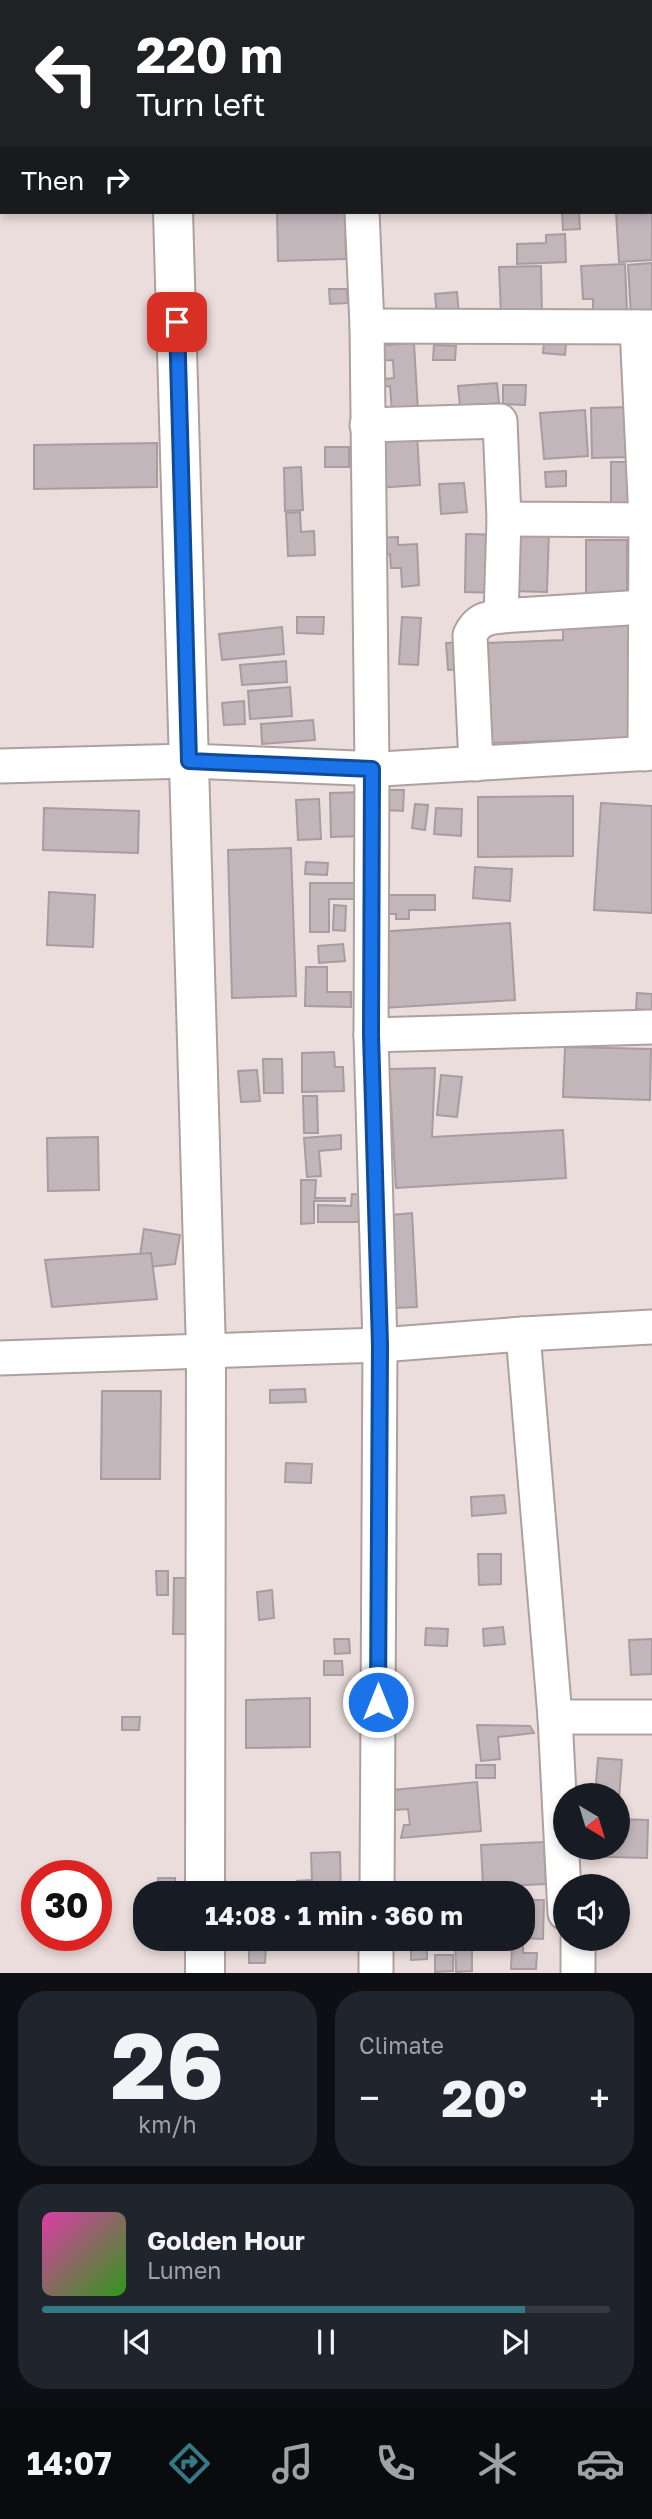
<!DOCTYPE html>
<html lang="en">
<head>
<meta charset="utf-8">
<style>
	body { margin:0; font-family:"Golos Text",sans-serif; background:#20242c; color:#f1f3f6; height:100vh; display:flex; flex-direction:column; font-size:26px; white-space:nowrap }
	* { box-sizing:border-box; margin:0 }
	p { font-size:23px; color:#9ea1a6 }
	.icon { flex:none; width:38px; height:38px; fill:none; stroke:currentColor; stroke-width:2; stroke-linecap:round; stroke-linejoin:round }
	.map { position:relative; height:1973px; overflow:hidden }
	.panel { display:flex; flex-direction:column; gap:18px; padding:18px; background:#0d0f14; flex:1 }
	.panel>* { flex:none }
	.guide { position:absolute; left:0px; top:0px; width:653px; height:214px; box-shadow:0 4px 10px #0003; background:#202124; color:#fff; overflow:hidden }
	.needle { width:46px; rotate:142deg }
	.tools { position:absolute; left:553px; top:1783px; display:grid; gap:14px }
	.tools a { display:grid; place-items:center; width:77px; height:77px; border-radius:50%; background:#171b24; box-shadow:0 4px 10px #0003; font-size:35px }
	.speed { position:absolute; left:21px; top:1860px; display:flex; gap:14px; font-size:35px; font-weight:700; text-align:center }
	.speed>* { display:grid; place-content:center; width:91px; height:91px; border-radius:50%; background:#171b24; box-shadow:0 4px 10px #0003; line-height:1 }
	.speed .limit { border:10px solid #d22; background:#fff; color:#111 }
	.pin { position:absolute; display:grid; place-items:center; width:60px; height:60px; color:#fff; margin:-30px; border-radius:14px; box-shadow:0 4px 10px #0006 }
	.me { position:absolute; width:77px; margin:-38px; rotate:0deg; stroke-linejoin:round; filter:drop-shadow(0 0 5px #0008) }
	.turn { display:flex; align-items:center; gap:24px; height:147px; padding:0 21px; font-size:32px }
	.turn .icon { width:91px; height:91px; stroke-width:2.5 }
	.turn b { display:block; font-size:49px; line-height:60px }
	.then { display:flex; align-items:center; height:66px; padding:0 21px; background:#0003; gap:14px; font-size:26px }
	.big { font-size:52px; font-weight:700; line-height:1.1 }
	.panel .widget { flex:1; display:flex; flex-direction:column; justify-content:center; gap:10px; min-width:0; padding:0 24px; border-radius:28px; background:#20242c }
	.panel .dial { align-items:center; gap:0 }
	.dial b { font-size:91px; line-height:1 }
	.song { display:flex; align-items:center; gap:21px }
	.cover { width:84px; height:84px; border-radius:10px; background:linear-gradient(135deg,hsl(320 70% 55%),hsl(110 70% 35%)) }
	.played { height:7px; border-radius:4px; background:linear-gradient(90deg,#337a86 85%,#363941 85%) }
	.keys { display:flex; justify-content:space-around; direction:ltr }
	.heat { display:flex; justify-content:space-between; align-items:center; font-size:38px; direction:ltr }
	.panel .tiles { flex:1; display:grid; gap:18px; grid-template-columns:1fr 1fr }
	.widget:last-child { grid-column:span 2 }
	.trip { position:absolute; left:133px; top:1881px; width:402px; height:70px; border-radius:28px; background:#171b24; box-shadow:0 4px 10px #0003; font-weight:700; line-height:70px; text-align:center }
	.tabs { display:flex; height:112px; justify-content:space-around; align-items:center; background:#090b0e; color:#9ea1a6 }
	.tabs .icon { width:49px; height:49px }
	.tabs .current { color:#337a86 }
	.tabs b { font-size:32px; color:#f1f3f6 }
	.map>svg:first-child { display:block }
</style>
</head>
<body>
<div class="map">
<svg width="652" height="1973" viewBox="0 0 652 1973">
	<rect width="100%" height="100%" fill="#eadddc"/>
	<g fill="#c2b6bb" stroke="#a79ca1" stroke-width="2">
		<path d="M652,197V260L619,262L616,212H651Z"/>
		<path d="M277,212H345L346,259L278,261Z"/>
		<path d="M562,212H579L580,229L563,230Z"/>
		<path d="M565,234L566,262L517,264V244L546,243V235Z"/>
		<path d="M652,263V313L631,315L628,265Z"/>
		<path d="M625,264L627,312L593,313V299H583L581,266Z"/>
		<path d="M541,266L542,314L501,315L499,267Z"/>
		<path d="M329,289H347L348,303L330,304Z"/>
		<path d="M457,292L459,315L437,317L435,294Z"/>
		<path d="M544,342L566,344L565,355L543,353Z"/>
		<path d="M414,343L418,411L392,412L390,386L375,387V380L394,378L393,360L376,361L375,346Z"/>
		<path d="M434,345L456,346L455,360H433Z"/>
		<path d="M497,383L499,403L460,406L458,386Z"/>
		<path d="M503,385H526L525,405L503,404Z"/>
		<path d="M630,407L631,457L592,458L591,408Z"/>
		<path d="M585,410L588,456L544,459L540,413Z"/>
		<path d="M417,434L420,485L377,488L374,437Z"/>
		<path d="M157,443V487L34,489V445Z"/>
		<rect x="325" y="447" width="24" height="20"/>
		<rect x="611" y="462" width="19" height="47"/>
		<path d="M301,467L303,510L285,511L284,468Z"/>
		<path d="M566,471V486L546,487L545,472Z"/>
		<path d="M464,483L467,512L441,514L439,484Z"/>
		<path d="M300,512L301,532L314,531L315,555L288,556L286,513Z"/>
		<path d="M507,529L549,530L547,592L505,591Z"/>
		<path d="M466,534L502,535L501,593L465,592Z"/>
		<path d="M398,537V545L417,544L419,585L402,587L401,568H391L390,554L374,555L373,538Z"/>
		<rect x="586" y="540" width="41" height="53"/>
		<path d="M635,615L639,738L491,743L488,643L563,640V617Z"/>
		<path d="M297,617H324L323,634L297,633Z"/>
		<path d="M402,617L421,618L418,665L399,664Z"/>
		<path d="M282,627L284,654L222,660L219,634Z"/>
		<path d="M467,642L468,669L448,670L446,643Z"/>
		<path d="M286,661L287,682L242,685L240,665Z"/>
		<path d="M290,687L292,716L250,719L248,691Z"/>
		<path d="M244,701L245,724L224,725L222,703Z"/>
		<path d="M313,720L315,740L262,744L261,724Z"/>
		<path d="M385,790H404L403,811L384,810Z"/>
		<path d="M363,792L364,836L331,837L330,793Z"/>
		<path d="M573,796V856L478,857V797Z"/>
		<path d="M319,799L321,839L298,840L296,800Z"/>
		<path d="M601,803L652,806V913L594,910Z"/>
		<path d="M415,804L428,805L425,830L412,828Z"/>
		<path d="M44,808L139,811L138,853L43,850Z"/>
		<path d="M436,808L462,809L461,836L434,834Z"/>
		<path d="M291,848L296,996L232,998L228,850Z"/>
		<path d="M306,862L328,863L327,875L305,874Z"/>
		<path d="M475,867L512,869L510,901L473,898Z"/>
		<path d="M310,883H358V899H329V932H310Z"/>
		<path d="M49,892L95,895L93,947L47,945Z"/>
		<path d="M388,895H435V910H409V919H396V914H388Z"/>
		<path d="M334,905L346,906L345,931L333,930Z"/>
		<path d="M510,923L515,1000L383,1008L378,932Z"/>
		<path d="M343,944L345,961L319,963L318,946Z"/>
		<path d="M306,967H327V992H351V1007L305,1006Z"/>
		<path d="M637,993L652,994V1011L636,1009Z"/>
		<path d="M565,1047L651,1049L650,1100L563,1097Z"/>
		<path d="M334,1052L335,1067H343L344,1091L302,1092V1053Z"/>
		<path d="M263,1059H282L283,1093H264Z"/>
		<path d="M435,1068L432,1137L563,1130L566,1178L396,1188L389,1069Z"/>
		<path d="M257,1070L260,1101L241,1102L238,1071Z"/>
		<path d="M441,1075L462,1077L457,1117L437,1115Z"/>
		<path d="M303,1096H317L318,1133H304Z"/>
		<path d="M341,1135V1149L319,1151L321,1176L307,1177L304,1138Z"/>
		<path d="M98,1137L99,1190L48,1191L47,1138Z"/>
		<path d="M301,1180H316L315,1198H345V1201H314V1223L301,1224Z"/>
		<path d="M352,1194L368,1195L367,1222H318V1205L351,1206Z"/>
		<path d="M412,1213L417,1307L395,1308L391,1215Z"/>
		<path d="M144,1229L180,1235L175,1264L138,1268Z"/>
		<path d="M151,1253L157,1299L52,1307L45,1260Z"/>
		<path d="M305,1389L306,1402L270,1403V1390Z"/>
		<path d="M102,1391H161L160,1479H101Z"/>
		<path d="M286,1463L312,1464L311,1483L285,1482Z"/>
		<path d="M504,1495L506,1513L472,1516L471,1497Z"/>
		<path d="M478,1554H501V1584L479,1585Z"/>
		<path d="M156,1571H168V1595H157Z"/>
		<path d="M174,1578H197L195,1634H173Z"/>
		<path d="M272,1590L274,1618L259,1620L257,1592Z"/>
		<path d="M503,1627L505,1644L484,1646L483,1629Z"/>
		<path d="M426,1628L448,1629L447,1646L425,1645Z"/>
		<path d="M334,1639H349L350,1653L335,1654Z"/>
		<path d="M652,1639V1674L631,1675L629,1640Z"/>
		<path d="M324,1661H342L343,1675H324Z"/>
		<path d="M310,1698V1747L246,1748V1700Z"/>
		<path d="M122,1717H140L139,1730H122Z"/>
		<path d="M477,1725L530,1726L534,1733L498,1737L500,1759L481,1761Z"/>
		<path d="M598,1758L622,1760L619,1798L618,1796H595Z"/>
		<rect x="476" y="1765" width="19" height="13"/>
		<path d="M477,1782L481,1831L401,1838L404,1825H410L408,1809L395,1810L393,1790Z"/>
		<path d="M618,1819L648,1820L647,1858L576,1856V1848H618Z"/>
		<path d="M544,1842L546,1884L483,1887L481,1845Z"/>
		<path d="M340,1852L341,1893L298,1894L297,1881L312,1880L311,1853Z"/>
		<rect x="158" y="1878" width="17" height="13"/>
		<path d="M534,1900H544L543,1939L523,1938V1912L527,1911Z"/>
		<path d="M411,1939H427V1959L411,1960Z"/>
		<path d="M455,1939H472V1971L456,1972Z"/>
		<path d="M523,1944V1953H537L536,1969H511L512,1945Z"/>
		<path d="M249,1945L266,1946L265,1963H249Z"/>
		<path d="M435,1955H453V1971L435,1972Z"/>
	</g>
	<g fill="none" stroke-linecap="round" stroke-linejoin="round">
		<defs>
			<g id="minor">
				<path d="M594,0V2"/>
				<path d="M215,2L265,0"/>
				<path d="M395,2V0"/>
				<path d="M651,173H652"/>
				<path d="M362,212L367,326L372,769L371,1035L380,1345L377,1894"/>
				<path d="M367,326L652,327"/>
				<path d="M637,327L646,520L645,754"/>
				<path d="M367,425L500,421L504,519L652,520"/>
				<path d="M501,616L504,519"/>
				<path d="M476,764L470,635C477,620 486,618 501,616L644,607"/>
				<path d="M0,766L189,761L381,769L652,753"/>
				<path d="M371,1035L652,1027"/>
				<path d="M523,1334L555,1717L565,1913"/>
				<path d="M0,1358L380,1345L523,1334L652,1327"/>
				<path d="M555,1717H652"/>
				<path d="M578,1939V1973"/>
				<path d="M376,1973V1939"/>
			</g>
			<g id="tertiary">
				<path d="M157,0V2"/>
				<path d="M173,212L206,1351L205,1894"/>
				<path d="M205,1973V1939"/>
			</g>
		</defs>
		<use href="#minor" stroke="#ada19f" stroke-width="37"/>
		<use href="#tertiary" stroke="#ada19f" stroke-width="42"/>
		<use href="#minor" stroke="#fff" stroke-width="33"/>
		<use href="#tertiary" stroke="#fff" stroke-width="38"/>
	</g>
	<g fill="none" stroke-linecap="round" stroke-linejoin="round">
		<defs>
			<path id="route" d="M177,322L189,761L372,769L371,1035L380,1345L378,1702"/>
		</defs>
		<use href="#route" stroke="#114b97" stroke-width="18"/>
		<use href="#route" stroke="#1a73e8" stroke-width="12"/>
	</g>
</svg>
<div class="tools">
<a><svg class="needle" viewBox="-14 -14 28 28"><path d="M0-13l5 13h-10z" fill="#e53935"/><path d="M0 13l5-13h-10z" fill="#9ea1a6"/></svg></a>
<a><svg class="icon" aria-label="sound" viewBox="0 0 24 24"><path d="M4 9h4l5-4v14l-5-4H4zM17 9q2 3 0 6"/></svg></a>
</div>
<div class="speed"><div class="limit">30</div></div>
<div class="pin" style="left:177px;top:322px;background:#d93025"><svg class="icon" aria-label="arrive" viewBox="0 0 24 24"><path d="M6 21V4h12l-3 4 3 4H6"/></svg></div>
<svg class="me" style="left:378px;top:1702px" viewBox="-20 -20 40 40"><circle r="17" fill="#1a73e8" stroke="#fff" stroke-width="3"/><path d="M0-11L8 9 0 5-8 9z" fill="#fff"/></svg>
<div class="trip">14:08 · 1 min · 360 m</div>
<div class="guide">
<div class="turn"><svg class="icon" aria-label="left" viewBox="0 0 24 24"><path d="M17 20v-9H6M10 6l-5 5 5 5"/></svg><div><b>220 m</b>Turn left</div></div>
<div class="then">Then<svg class="icon" aria-label="right" viewBox="0 0 24 24"><path d="M7 20v-9h11M14 6l5 5-5 5"/></svg></div>
</div>
</div>
<section class="panel">
<div class="tiles">
<div class="widget dial"><b>26</b><p>km/h</p></div>
<div class="widget"><p>Climate</p>
<div class="heat"><a>−</a><b class="big">20°</b><a>+</a></div>
</div>
<div class="widget">
<div class="song"><i class="cover"></i><div><b>Golden Hour</b><p>Lumen</p></div></div>
<div class="played"></div>
<div class="keys"><svg class="icon" aria-label="previous" viewBox="0 0 24 24"><path d="M18 5L8 12l10 7zM5 5v14"/></svg><svg class="icon" aria-label="pause" viewBox="0 0 24 24"><path d="M8 5v14M16 5v14"/></svg><svg class="icon" aria-label="next" viewBox="0 0 24 24"><path d="M6 5l10 7-10 7zM19 5v14"/></svg></div>
</div>
</div>
</section>
<nav class="tabs">
<b>14:07</b>
<svg class="icon current" aria-label="directions" viewBox="0 0 24 24"><path d="M12 3l9 9-9 9-9-9zM9 14v-3h6M13 9l2 2-2 2"/></svg>
<svg class="icon" aria-label="music" viewBox="0 0 24 24"><path d="M9 18V5l10-2v13"/><circle cx="6" cy="18" r="3"/><circle cx="16" cy="16" r="3"/></svg>
<svg class="icon" aria-label="phone" viewBox="0 0 24 24"><path d="M5 4h4l2 5-3 2q2 4 5 5l2-3 5 2v4C11 20 4 13 5 4z"/></svg>
<svg class="icon" aria-label="climate" viewBox="0 0 24 24"><path d="M12 3v18M4 7l16 10M4 17L20 7"/></svg>
<svg class="icon" aria-label="car" viewBox="0 0 24 24"><path d="M5 17H2v-5l4-1 3-4h7l3 4 3 1v5h-3M9 17h6M6 11h13"/><circle cx="7" cy="17" r="2"/><circle cx="17" cy="17" r="2"/></svg>
</nav>
</body>
</html>
